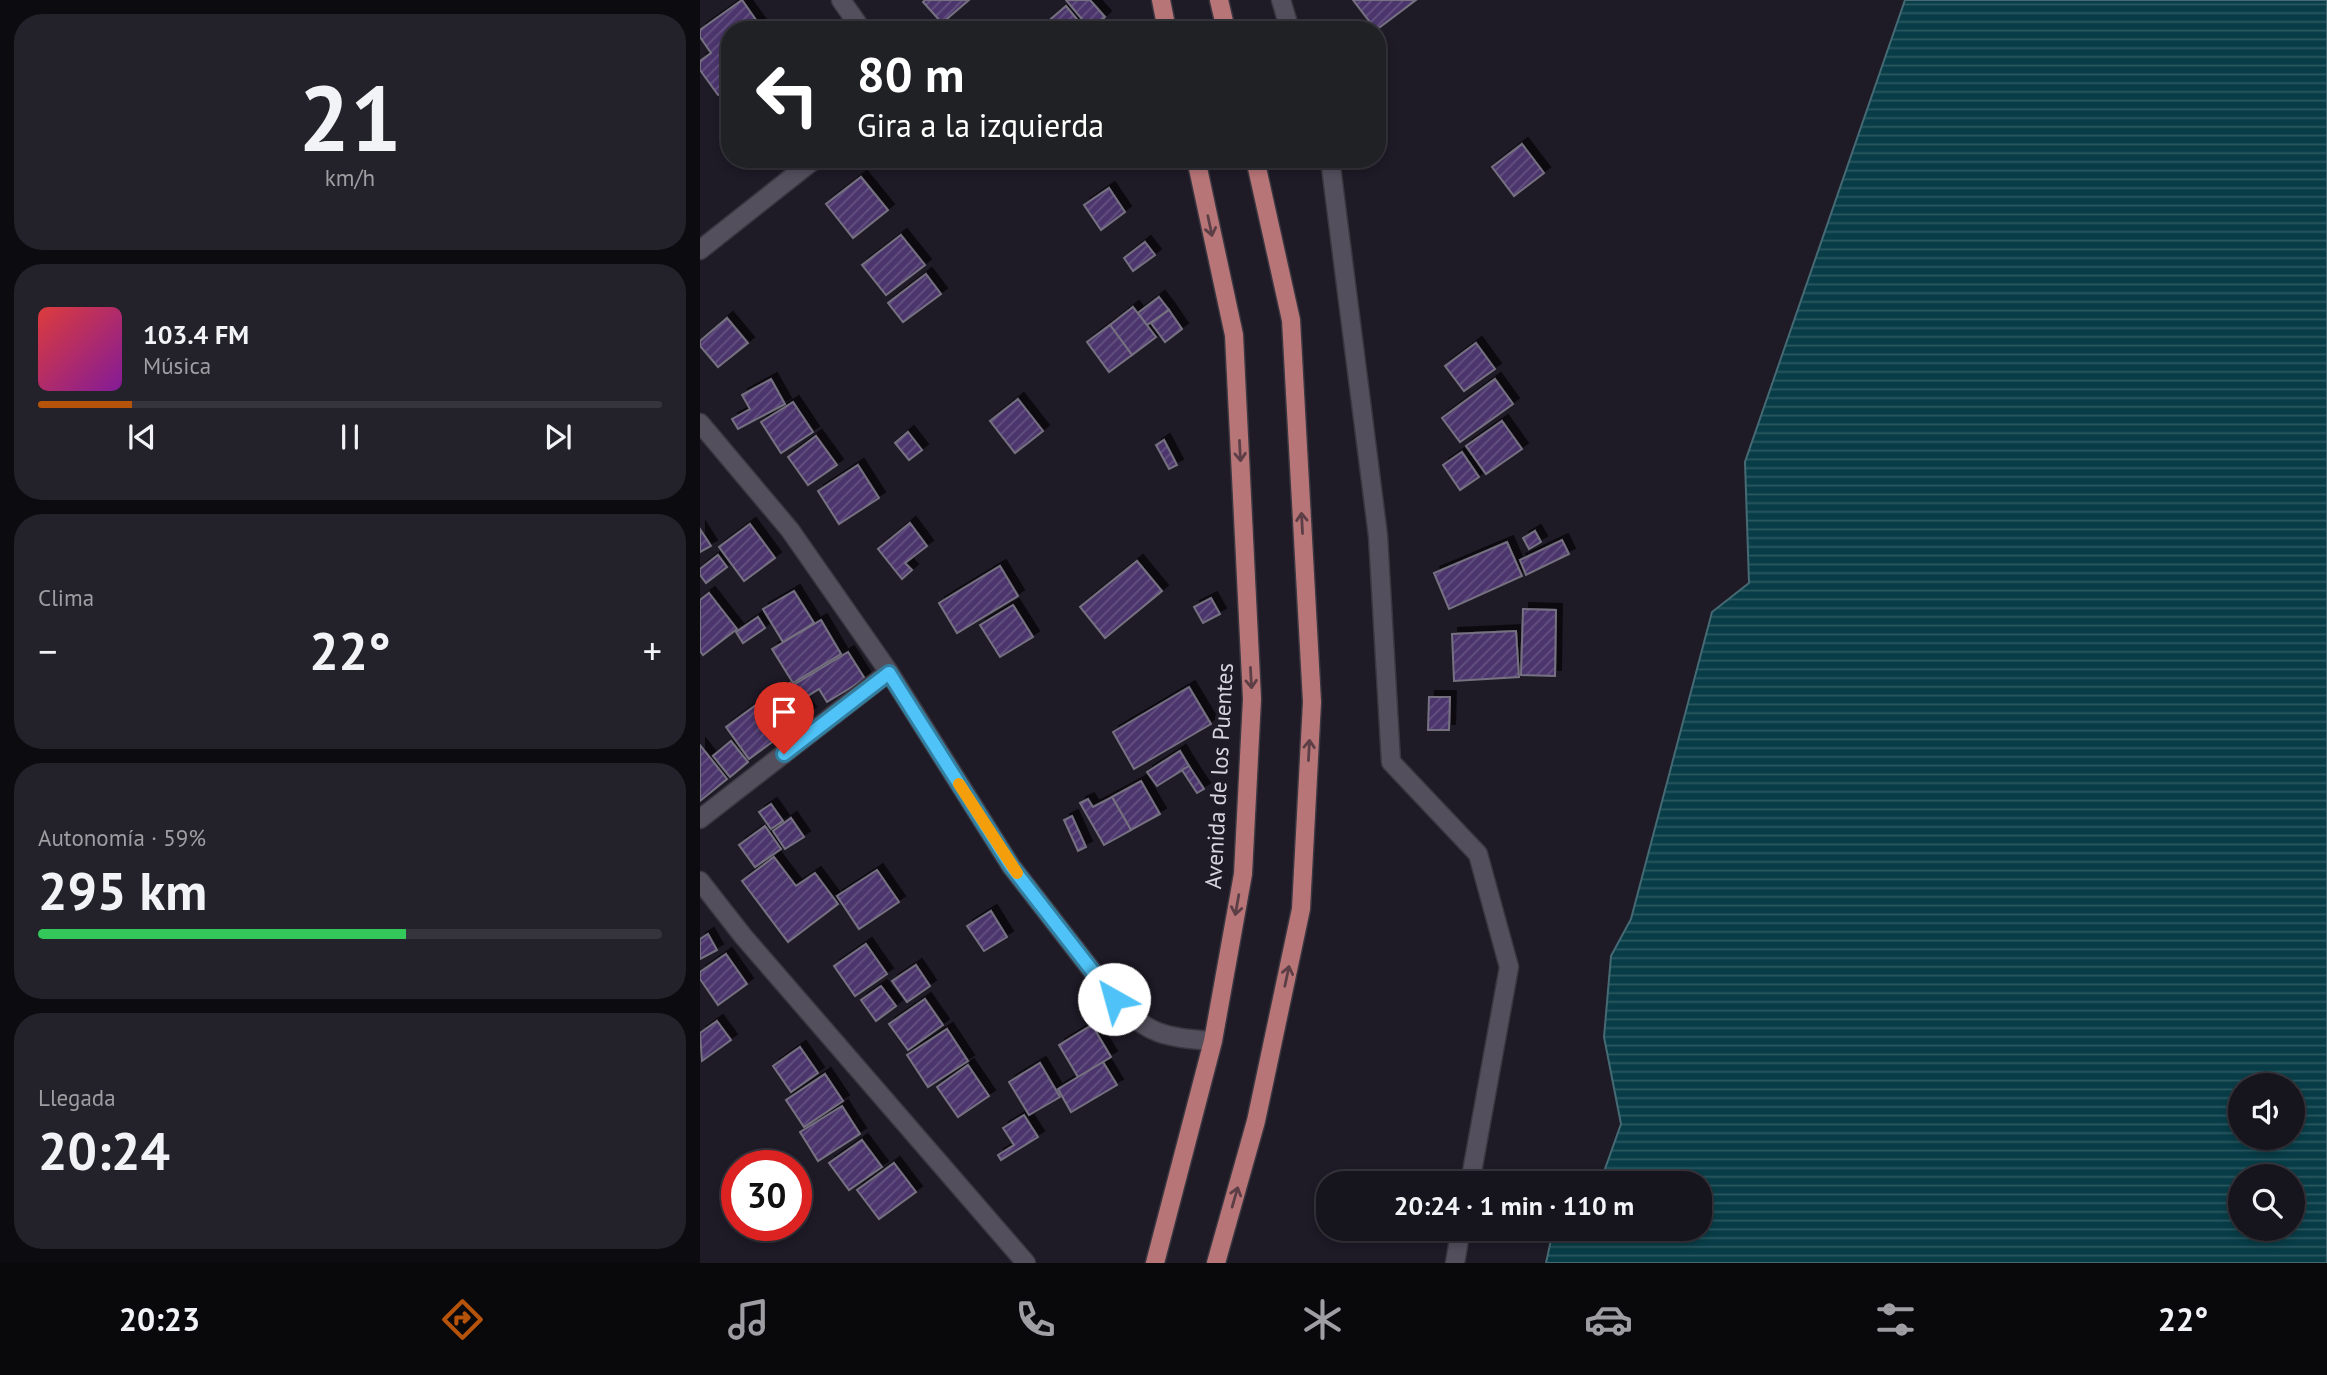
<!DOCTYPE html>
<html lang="es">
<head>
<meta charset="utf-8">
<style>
	body { margin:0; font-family:"PT Sans",sans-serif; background:#232129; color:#f1f3f6; height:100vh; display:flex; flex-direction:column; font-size:26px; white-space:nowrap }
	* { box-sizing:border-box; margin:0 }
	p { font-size:23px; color:#9e9ea3 }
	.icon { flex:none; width:38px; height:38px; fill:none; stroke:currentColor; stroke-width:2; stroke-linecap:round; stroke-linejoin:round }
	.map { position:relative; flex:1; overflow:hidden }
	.drawer { display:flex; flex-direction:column; gap:14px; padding:14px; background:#0c0b0f; width:700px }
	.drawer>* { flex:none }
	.guide { position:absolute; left:21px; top:21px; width:665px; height:147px; border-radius:28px; box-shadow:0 4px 10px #0003,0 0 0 2px #35333b; background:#202124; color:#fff; overflow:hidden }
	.fabs { position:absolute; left:1528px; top:1073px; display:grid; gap:14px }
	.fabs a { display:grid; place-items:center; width:77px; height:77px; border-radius:50%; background:#16141c; box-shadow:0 4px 10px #0003,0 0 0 2px #35333b; font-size:35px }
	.speed { position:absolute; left:21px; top:1150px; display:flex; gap:14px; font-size:35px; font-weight:700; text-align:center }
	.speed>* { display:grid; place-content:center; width:91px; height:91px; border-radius:50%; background:#16141c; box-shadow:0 4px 10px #0003,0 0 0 2px #35333b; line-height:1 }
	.speed .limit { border:10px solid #d22; background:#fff; color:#111 }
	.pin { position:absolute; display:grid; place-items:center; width:60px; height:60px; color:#fff; margin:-72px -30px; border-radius:50% 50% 50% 0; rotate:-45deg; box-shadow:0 0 7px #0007 }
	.pin .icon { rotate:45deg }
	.me { position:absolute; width:77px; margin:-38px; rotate:322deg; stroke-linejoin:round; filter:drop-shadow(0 0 5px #0008) }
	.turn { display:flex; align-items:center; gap:24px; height:147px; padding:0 21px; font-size:32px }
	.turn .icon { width:91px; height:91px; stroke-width:2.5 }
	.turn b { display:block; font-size:49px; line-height:60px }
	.big { font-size:52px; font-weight:800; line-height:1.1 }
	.drawer .tile { flex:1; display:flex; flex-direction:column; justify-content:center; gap:10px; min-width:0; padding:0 24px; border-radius:28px; background:#232129 }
	.drawer .dial { align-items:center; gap:0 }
	.dial b { font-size:91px; line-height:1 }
	.song { display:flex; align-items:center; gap:21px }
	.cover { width:84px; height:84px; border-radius:10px; background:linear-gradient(135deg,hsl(0 70% 55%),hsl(290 70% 35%)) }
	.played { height:7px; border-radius:4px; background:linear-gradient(90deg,#b45309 15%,#35333b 15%) }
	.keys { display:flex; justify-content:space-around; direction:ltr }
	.heat { display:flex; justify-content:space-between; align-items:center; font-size:38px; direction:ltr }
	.charge { height:10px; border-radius:5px; background:linear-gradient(90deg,#34c759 59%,#35333b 0) }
	.trip { position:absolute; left:616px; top:1171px; width:396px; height:70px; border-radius:28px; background:#16141c; box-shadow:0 4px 10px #0003,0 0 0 2px #35333b; font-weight:800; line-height:70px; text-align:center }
	.tab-bar { display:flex; height:112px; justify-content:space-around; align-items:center; background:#09080b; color:#9e9ea3 }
	.tab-bar .icon { width:49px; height:49px }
	.tab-bar .current { color:#b45309 }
	.tab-bar b { font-size:32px; color:#f1f3f6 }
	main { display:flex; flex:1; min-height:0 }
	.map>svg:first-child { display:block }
</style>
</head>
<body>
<main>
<section class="drawer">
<div class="tile dial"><b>21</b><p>km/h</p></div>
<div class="tile">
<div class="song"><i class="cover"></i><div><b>103.4 FM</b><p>Música</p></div></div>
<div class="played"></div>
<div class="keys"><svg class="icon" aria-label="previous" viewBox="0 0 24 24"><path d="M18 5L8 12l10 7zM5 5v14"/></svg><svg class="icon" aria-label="pause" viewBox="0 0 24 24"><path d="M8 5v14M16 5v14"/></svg><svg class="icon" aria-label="next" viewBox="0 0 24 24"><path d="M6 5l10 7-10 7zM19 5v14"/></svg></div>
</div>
<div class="tile"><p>Clima</p>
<div class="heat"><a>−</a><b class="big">22°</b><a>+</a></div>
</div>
<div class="tile"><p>Autonomía · 59%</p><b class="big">295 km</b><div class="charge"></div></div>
<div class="tile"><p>Llegada</p><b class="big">20:24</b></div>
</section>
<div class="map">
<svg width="1627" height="1263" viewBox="0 0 1627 1263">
	<defs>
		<pattern id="water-rules" width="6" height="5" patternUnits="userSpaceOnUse" patternTransform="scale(1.75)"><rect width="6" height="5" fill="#083d47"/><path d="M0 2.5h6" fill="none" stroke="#2b5861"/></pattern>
		<pattern id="building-hatch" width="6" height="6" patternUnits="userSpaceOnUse" patternTransform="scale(1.75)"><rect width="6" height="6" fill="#4b366c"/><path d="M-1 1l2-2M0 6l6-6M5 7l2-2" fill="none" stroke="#645281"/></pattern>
		<filter id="shadow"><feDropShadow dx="6" dy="-6" stdDeviation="0" flood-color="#0009"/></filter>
	</defs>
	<rect width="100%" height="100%" fill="#1e1a26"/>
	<path fill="url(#water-rules)" stroke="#466a74" stroke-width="2" fill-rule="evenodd" d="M1205,0H1627V1263H846L852,1235L858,1229L999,1228V1183H900L921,1124L904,1037L911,956L931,919L1012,612L1049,583L1045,462ZM1540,1085H1592V1138H1540ZM1540,1176H1592V1228H1540Z"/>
	<g fill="url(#building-hatch)" stroke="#767181" stroke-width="2" filter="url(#shadow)">
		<path d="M42,0L63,30H30V87L18,95L0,70V61L11,53L0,37V30Z"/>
		<path d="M225,0H269L242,23L223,2Z"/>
		<path d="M366,0H390L405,17L391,30Z"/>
		<path d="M653,0H716L676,30Z"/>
		<path d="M366,6L380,23L372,30H338Z"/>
		<path d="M822,144L844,173L814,196L792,167Z"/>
		<path d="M161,177L188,210L153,238L126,204Z"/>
		<path d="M409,188L425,212L401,230L384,205Z"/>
		<path d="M201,235L225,265L186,295L162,265Z"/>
		<path d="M445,242L455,255L433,271L424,258Z"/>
		<path d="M226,274L241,294L203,322L188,303Z"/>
		<path d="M459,297L469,310L447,325L438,313Z"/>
		<path d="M433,307L456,337L432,355L410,325Z"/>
		<path d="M469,310L482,329L465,342L451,323Z"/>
		<path d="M27,318L48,343L18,367L0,346V341Z"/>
		<path d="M410,325L432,355L409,372L387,342Z"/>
		<path d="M776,343L795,369L764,391L745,366Z"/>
		<path d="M71,379L85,404L38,429L32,419L50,409L42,395Z"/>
		<path d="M795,379L813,404L760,442L742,418Z"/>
		<path d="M318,399L343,431L315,453L290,421Z"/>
		<path d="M93,402L113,432L81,453L61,422Z"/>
		<path d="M802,421L822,449L786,474L766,446Z"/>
		<path d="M208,432L222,450L209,460L195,443Z"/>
		<path d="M116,436L137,465L108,485L88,457Z"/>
		<path d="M464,440L477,465L469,469L456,445Z"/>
		<path d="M762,452L779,477L760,490L743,465Z"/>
		<path d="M158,465L179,498L139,524L118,491Z"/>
		<path d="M210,523L227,546L205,563L212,570L202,579L178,549Z"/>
		<path d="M50,524L75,558L44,581L19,547Z"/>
		<path d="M0,529L11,546L0,552Z"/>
		<path d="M835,531L841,542L829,549L823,538Z"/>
		<path d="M862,540L869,554L826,575L820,560Z"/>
		<path d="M807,542L822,576L749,609L734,573Z"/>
		<path d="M18,555L27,567L6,583L0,575V569Z"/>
		<path d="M437,561L462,591L405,638L380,607Z"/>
		<path d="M300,566L318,596L257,633L239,603Z"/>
		<path d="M94,591L114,623L83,642L63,609Z"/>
		<path d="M9,593L37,629L3,655L0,651V600Z"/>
		<path d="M511,598L520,614L503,623L494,607Z"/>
		<path d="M313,605L333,637L300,657L280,625Z"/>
		<path d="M823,609L856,610L855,676L821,675Z"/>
		<path d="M58,617L65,628L43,643L36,632Z"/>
		<path d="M121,620L141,654L93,683L72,649Z"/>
		<path d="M816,631L819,677L754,681L752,634Z"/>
		<path d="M148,652L165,679L127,702L119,689L103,699L95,684Z"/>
		<path d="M90,683L110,713L79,733L60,704Z"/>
		<path d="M489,687L511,724L434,769L413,732Z"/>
		<path d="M729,697H750L749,730H728Z"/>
		<path d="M56,705L79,737L49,759L26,727Z"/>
		<path d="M104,720L108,728L82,744L79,739Z"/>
		<path d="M31,741L48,762L30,777L13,756Z"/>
		<path d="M0,745L27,779L0,801Z"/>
		<path d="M480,751L489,766L457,786L447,772Z"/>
		<path d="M489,766L504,789L497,793L482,770Z"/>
		<path d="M441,781L460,814L431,830L412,797Z"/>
		<path d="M412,797L431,830L404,845L380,803L388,799L393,807Z"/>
		<path d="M71,804L83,821L71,829L59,812Z"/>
		<path d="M372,816L386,847L378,851L364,820Z"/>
		<path d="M91,818L104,837L85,849L73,831Z"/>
		<path d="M65,826L81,849L55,867L39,845Z"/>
		<path d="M74,857L96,886L115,873L138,904L88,942L42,881Z"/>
		<path d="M177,870L199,902L159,929L137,896Z"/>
		<path d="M291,911L307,937L284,951L267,926Z"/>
		<path d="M8,934L17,950L0,959V939Z"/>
		<path d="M166,944L187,974L155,996L134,966Z"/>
		<path d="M26,954L47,984L18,1005L0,979V972Z"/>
		<path d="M216,965L230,986L207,1002L192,981Z"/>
		<path d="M181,986L196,1006L176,1021L161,1000Z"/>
		<path d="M225,999L243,1025L208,1050L189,1024Z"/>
		<path d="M17,1021L31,1040L2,1061L0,1033Z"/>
		<path d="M392,1025L411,1057L378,1077L359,1045Z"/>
		<path d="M247,1029L268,1061L228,1087L207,1055Z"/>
		<path d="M100,1047L118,1073L91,1092L73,1066Z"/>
		<path d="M403,1062L417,1085L371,1112L358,1089Z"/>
		<path d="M340,1063L360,1097L329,1115L309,1082Z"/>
		<path d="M268,1065L289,1096L258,1117L237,1087Z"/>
		<path d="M125,1074L143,1101L104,1127L86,1100Z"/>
		<path d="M142,1106L160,1134L118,1161L100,1132Z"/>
		<path d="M324,1115L338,1137L301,1160L298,1155L314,1145L303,1128Z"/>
		<path d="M162,1140L182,1167L149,1190L129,1163Z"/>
		<path d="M194,1163L216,1192L179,1219L157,1190Z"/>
	</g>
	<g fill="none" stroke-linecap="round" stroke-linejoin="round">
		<defs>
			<g id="street">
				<path d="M141,0L162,30"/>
				<path d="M581,0L590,30"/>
				<path d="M630,159L678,536L691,762L778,854L809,967L770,1183"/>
				<path d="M0,250L115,159"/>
				<path d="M0,423L90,530L189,672L311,866L414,999C448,1036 466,1037 513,1041"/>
				<path d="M0,819L189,672"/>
				<path d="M0,881L43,936L326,1263"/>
				<path d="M755,1263L761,1228"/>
			</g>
			<g id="primary">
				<path d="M461,0L467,30"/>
				<path d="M519,0L526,30"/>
				<path d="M455,1263L513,1041L543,874L552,699L534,335L496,159"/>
				<path d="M516,1263L556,1121L601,909L612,702L591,320L555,159"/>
			</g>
		</defs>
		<use href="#street" stroke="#3a3740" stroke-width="21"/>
		<use href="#primary" stroke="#3a3740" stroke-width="21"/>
		<use href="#street" stroke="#534f5d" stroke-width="18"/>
		<use href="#primary" stroke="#b87577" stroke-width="18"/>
	</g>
	<defs><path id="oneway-shaft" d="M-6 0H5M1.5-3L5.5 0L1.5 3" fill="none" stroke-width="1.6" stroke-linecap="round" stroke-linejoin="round" transform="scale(1.75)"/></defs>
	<g stroke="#5c3e46">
		<use href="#oneway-shaft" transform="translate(510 226) rotate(78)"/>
		<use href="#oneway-shaft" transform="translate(540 451) rotate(87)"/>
		<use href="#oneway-shaft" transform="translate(602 523) rotate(-93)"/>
		<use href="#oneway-shaft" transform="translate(551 678) rotate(87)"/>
		<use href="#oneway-shaft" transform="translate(609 750) rotate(-87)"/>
		<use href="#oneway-shaft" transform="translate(537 905) rotate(100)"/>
		<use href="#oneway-shaft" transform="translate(587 976) rotate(-78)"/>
		<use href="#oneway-shaft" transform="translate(535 1197) rotate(-74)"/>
	</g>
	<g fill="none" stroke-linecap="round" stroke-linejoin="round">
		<defs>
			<path id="route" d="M84,754L189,673L311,866L414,999"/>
		</defs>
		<use href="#route" stroke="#337fa1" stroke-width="18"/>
		<use href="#route" stroke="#4fc3f7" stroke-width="12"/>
		<path stroke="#f59e0b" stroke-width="12" d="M259,784L317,873"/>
	</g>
	<g text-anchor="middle" stroke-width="7" stroke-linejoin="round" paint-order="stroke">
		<g font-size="23" fill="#d7d4dd" stroke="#1e1a26">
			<text transform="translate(519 776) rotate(-87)" y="8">Avenida de los Puentes</text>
		</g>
	</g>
</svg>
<div class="fabs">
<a><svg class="icon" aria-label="sound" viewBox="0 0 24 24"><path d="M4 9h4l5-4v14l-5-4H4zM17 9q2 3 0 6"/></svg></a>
<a><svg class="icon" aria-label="search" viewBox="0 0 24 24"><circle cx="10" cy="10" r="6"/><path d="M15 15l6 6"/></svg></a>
</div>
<div class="speed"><div class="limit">30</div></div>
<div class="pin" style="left:84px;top:754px;background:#d93025"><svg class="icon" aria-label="arrive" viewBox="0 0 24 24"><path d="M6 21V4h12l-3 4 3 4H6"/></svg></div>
<svg class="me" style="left:414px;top:999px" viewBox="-20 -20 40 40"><circle r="19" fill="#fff"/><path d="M0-13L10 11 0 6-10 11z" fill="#4fc3f7"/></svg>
<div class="trip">20:24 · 1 min · 110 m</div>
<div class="guide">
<div class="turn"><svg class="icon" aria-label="left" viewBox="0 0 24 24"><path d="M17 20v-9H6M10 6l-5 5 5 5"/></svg><div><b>80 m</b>Gira a la izquierda</div></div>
</div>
</div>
</main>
<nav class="tab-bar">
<b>20:23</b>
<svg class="icon current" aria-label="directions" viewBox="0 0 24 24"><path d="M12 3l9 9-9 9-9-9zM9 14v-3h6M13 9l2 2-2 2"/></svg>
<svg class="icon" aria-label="music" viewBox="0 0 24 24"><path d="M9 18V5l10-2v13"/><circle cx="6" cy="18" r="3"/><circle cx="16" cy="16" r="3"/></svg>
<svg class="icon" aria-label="phone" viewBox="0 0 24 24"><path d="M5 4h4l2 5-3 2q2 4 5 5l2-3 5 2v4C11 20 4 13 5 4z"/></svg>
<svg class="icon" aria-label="climate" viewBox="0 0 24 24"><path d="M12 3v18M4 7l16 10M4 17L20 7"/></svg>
<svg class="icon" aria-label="car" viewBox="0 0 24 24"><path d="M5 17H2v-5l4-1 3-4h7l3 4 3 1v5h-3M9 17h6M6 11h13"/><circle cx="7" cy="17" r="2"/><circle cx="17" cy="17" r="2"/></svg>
<svg class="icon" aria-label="filters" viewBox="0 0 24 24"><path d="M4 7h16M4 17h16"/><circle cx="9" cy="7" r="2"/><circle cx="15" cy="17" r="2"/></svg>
<b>22°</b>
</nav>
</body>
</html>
